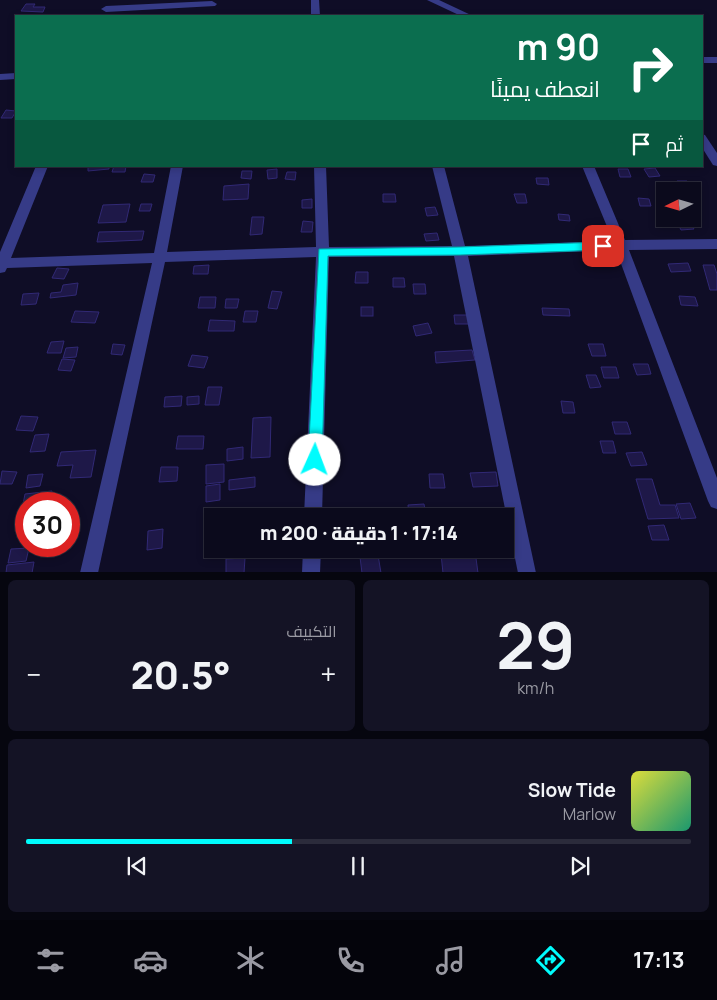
<!DOCTYPE html>
<html lang="ar">
<head>
<meta charset="utf-8">
<style>
	body { margin:0; font-family:Manrope,Cairo,sans-serif; background:#141325; color:#f1f3f6; direction:rtl; height:100vh; display:flex; flex-direction:column; font-size:19px; white-space:nowrap }
	* { box-sizing:border-box; margin:0 }
	p { font-size:16px; color:#9a9aa3 }
	.icon { flex:none; width:28px; height:28px; fill:none; stroke:currentColor; stroke-width:2; stroke-linecap:round; stroke-linejoin:round }
	.map { position:relative; height:572px; overflow:hidden; direction:ltr }
	.details { display:flex; flex-direction:column; gap:8px; padding:8px; background:#06060f; flex:1 }
	.details>* { flex:none }
	.guide { position:absolute; left:15px; top:15px; width:688px; height:152px; border-radius:0px; box-shadow:0 2px 8px #0003,0 0 0 1px #2b2b3b; direction:rtl; background:#0b6e4f; color:#fff; overflow:hidden }
	.needle { width:32px; rotate:265deg }
	.buttons { position:absolute; left:656px; top:182px; display:grid; gap:10px }
	.buttons a { display:grid; place-items:center; width:45px; height:45px; border-radius:0px; background:#0b0a1c; box-shadow:0 2px 8px #0003,0 0 0 1px #2b2b3b; font-size:25px }
	.speed { position:absolute; left:15px; top:492px; display:flex; gap:10px; font-size:25px; font-weight:700; text-align:center }
	.speed>* { display:grid; place-content:center; width:65px; height:65px; border-radius:50%; background:#0b0a1c; box-shadow:0 2px 8px #0003,0 0 0 1px #2b2b3b; line-height:1 }
	.speed .limit { border:8px solid #d22; background:#fff; color:#111 }
	.pin { position:absolute; display:grid; place-items:center; width:42px; height:42px; color:#fff; margin:-21px; border-radius:10px; box-shadow:0 2px 8px #0006 }
	.me { position:absolute; width:55px; margin:-28px; rotate:2deg; stroke-linejoin:round; filter:drop-shadow(0 0 4px #0008) }
	.turn { display:flex; align-items:center; gap:18px; height:105px; padding:0 20px; font-size:22px }
	.turn .icon { width:65px; height:65px; stroke-width:2.5 }
	.turn b { display:block; font-size:35px; line-height:42px }
	.then { display:flex; align-items:center; height:48px; padding:0 20px; background:#0003; gap:10px; font-size:19px }
	.big { font-size:38px; font-weight:800; line-height:1.1 }
	.details .card { flex:1; display:flex; flex-direction:column; justify-content:center; gap:8px; min-width:0; padding:0 18px; border-radius:8px; background:#141325 }
	.details .dial { align-items:center; gap:0 }
	.dial b { font-size:65px; line-height:1 }
	.song { display:flex; align-items:center; gap:15px }
	.cover { width:60px; height:60px; border-radius:8px; background:linear-gradient(135deg,hsl(60 70% 55%),hsl(160 70% 35%)) }
	.played { height:5px; border-radius:2px; background:linear-gradient(90deg,#00fcfd 40%,#2b2b3b 40%) }
	.keys { display:flex; justify-content:space-around; direction:ltr }
	.heat { display:flex; justify-content:space-between; align-items:center; font-size:28px; direction:ltr }
	.details .tiles { flex:1; display:grid; gap:8px; grid-template-columns:1fr 1fr }
	.card:last-child { grid-column:span 2 }
	.trip { position:absolute; left:204px; top:508px; width:310px; height:50px; border-radius:0px; background:#0b0a1c; box-shadow:0 2px 8px #0003,0 0 0 1px #2b2b3b; font-weight:800; line-height:50px; text-align:center; direction:rtl }
	.tab-bar { display:flex; height:80px; justify-content:space-around; align-items:center; background:#04040b; color:#9a9aa3 }
	.tab-bar .icon { width:35px; height:35px }
	.tab-bar .current { color:#00fcfd }
	.tab-bar b { font-size:22px; color:#f1f3f6 }
	.map>svg:first-child { display:block }
</style>
</head>
<body>
<div class="map">
<svg width="717" height="573" viewBox="0 0 717 573">
	<rect width="100%" height="100%" fill="#0f0d26"/>
	<g fill="#1e1848" stroke="#312975">
		<path d="M26,4H35L33,7H45L43,12L21,11Z"/>
		<path d="M6,110L16,111L12,118H1Z"/>
		<path d="M88,166H109V169L88,171Z"/>
		<path d="M114,166H126L125,172H112Z"/>
		<path d="M655,168L660,176L649,177L644,169Z"/>
		<path d="M277,169V178L268,179L267,170Z"/>
		<path d="M618,169H628L631,177H620Z"/>
		<path d="M242,171H252L251,179L241,178Z"/>
		<path d="M287,172H296L295,180L285,179Z"/>
		<path d="M144,174L155,175L153,182H141Z"/>
		<path d="M536,178H548L549,185L537,184Z"/>
		<path d="M677,181H687L695,195H692V191H683Z"/>
		<path d="M249,184L248,199L223,200L224,186Z"/>
		<path d="M383,194H395L396,202H383Z"/>
		<path d="M514,194H525L527,203H517Z"/>
		<path d="M638,198L649,199L651,206H640Z"/>
		<path d="M312,199V208H302V200Z"/>
		<path d="M130,204L126,222L98,223L103,205Z"/>
		<path d="M141,204H152L150,211H139Z"/>
		<path d="M435,207L438,215L427,216L425,208Z"/>
		<path d="M558,214L569,215L570,221L559,220Z"/>
		<path d="M252,217H264L262,234L250,235Z"/>
		<path d="M303,221L313,222L312,232H301Z"/>
		<path d="M677,222H690L694,229L681,230Z"/>
		<path d="M144,231L142,240L97,242L99,232Z"/>
		<path d="M437,233L439,240L426,241L424,234Z"/>
		<path d="M688,263L691,271L671,272L668,264Z"/>
		<path d="M209,265L208,274H193L194,266Z"/>
		<path d="M703,265H714L717,274V290H710Z"/>
		<path d="M57,268L69,269L64,279L52,278Z"/>
		<path d="M356,272H368V283H355Z"/>
		<path d="M393,278H404L405,287H393Z"/>
		<path d="M78,283L76,295L50,298L51,293L61,292L63,285Z"/>
		<path d="M413,284H425L426,294H414Z"/>
		<path d="M272,291L282,292L277,309L268,308Z"/>
		<path d="M39,293L36,304L21,305L23,294Z"/>
		<path d="M679,296L695,297L698,306L681,305Z"/>
		<path d="M200,297H216L215,308H198Z"/>
		<path d="M226,299H239L237,308H225Z"/>
		<rect x="361" y="307" width="12" height="9"/>
		<path d="M542,308L569,309L570,316L543,315Z"/>
		<path d="M75,311L99,312L95,323L71,322Z"/>
		<path d="M245,311H258L256,322H243Z"/>
		<path d="M454,315H468L470,324H455Z"/>
		<path d="M210,320L235,321L234,331H208Z"/>
		<path d="M428,323L432,333L416,336L413,326Z"/>
		<path d="M64,341L61,353H47L51,342Z"/>
		<path d="M113,344L125,345L122,355L111,354Z"/>
		<path d="M588,344H603L606,356H592Z"/>
		<path d="M78,347L76,357L63,358L66,348Z"/>
		<path d="M472,350L475,360L436,363L435,352Z"/>
		<path d="M192,355L208,357L204,368L188,366Z"/>
		<path d="M62,359L75,360L71,371L58,370Z"/>
		<path d="M633,364H648L651,374L637,375Z"/>
		<path d="M601,367H616L619,378H604Z"/>
		<path d="M586,375H596L601,387L590,388Z"/>
		<path d="M208,387H222L219,405H205Z"/>
		<path d="M182,396L181,406L164,407L165,397Z"/>
		<path d="M199,396V404L187,405V397Z"/>
		<path d="M561,401L573,402L575,413H563Z"/>
		<path d="M21,416L38,417L33,431L16,430Z"/>
		<path d="M271,417L270,457L251,458L253,418Z"/>
		<path d="M612,422H627L631,434H615Z"/>
		<path d="M49,434L45,451L30,452L35,435Z"/>
		<path d="M178,436H204L203,449H176Z"/>
		<path d="M600,441H613L616,453H603Z"/>
		<path d="M243,447V459L227,461V449Z"/>
		<path d="M96,450L91,477L70,478L73,465L57,466L61,452Z"/>
		<path d="M642,452L647,465L631,466L626,453Z"/>
		<path d="M224,464V482L206,484V465Z"/>
		<path d="M161,467H178L177,481L159,482Z"/>
		<path d="M2,471L17,472L12,484H0Z"/>
		<path d="M496,472L498,486L473,487L470,473Z"/>
		<path d="M43,474L40,486L26,488L28,475Z"/>
		<path d="M429,474H443L445,488H430Z"/>
		<path d="M255,477V487L229,490V480Z"/>
		<path d="M636,479H652L660,505H675L679,518L648,519Z"/>
		<path d="M220,484V500L206,502V486Z"/>
		<path d="M52,491L50,504H26V535L17,536L25,494Z"/>
		<path d="M690,503L696,518L681,519L676,504Z"/>
		<path d="M424,504L426,516H409L408,505Z"/>
		<path d="M664,525L669,540H652L648,526Z"/>
		<path d="M163,529L162,548L147,550L148,531Z"/>
		<path d="M29,548L26,561L8,563L11,549Z"/>
		<path d="M226,549H245V556L226,557Z"/>
		<path d="M462,549H497V550L475,551L478,573H443L441,554L462,553Z"/>
		<path d="M378,555L381,573H362L360,557Z"/>
		<path d="M245,558L244,573H226V559Z"/>
		<path d="M34,562L32,573H6L7,565Z"/>
	</g>
	<g fill="none" stroke-linecap="round" stroke-linejoin="round">
		<g fill="#363b87" fill-rule="evenodd">
			<path d="M311,0H319L320,16H311Z"/>
			<path d="M427,0H439L473,16H461Z"/>
			<path d="M212,1L217,4L215,6L106,12L101,9L106,6Z"/>
			<rect x="701" y="57" width="16" height="6"/>
			<path d="M16,73V79L0,80V74Z"/>
			<path d="M701,134L705,135L717,153V166L713,165L701,146Z"/>
			<path d="M36,166H48L11,258L154,253L171,166H183L167,252L316,247L314,166H326L329,247L452,246L432,166H444L465,246L613,241L582,166H594L625,240L717,239V249L629,250L717,478V509L711,507L708,501L616,250L468,256L536,573H518L454,256L329,257L322,516H304L316,257L165,262L98,573H80L152,263L7,268L5,272L0,273V252Z"/>
			<path d="M303,549H321L320,573H302Z"/>
		</g>
	</g>
	<path fill="#00fcfd" stroke="#00a4a4" d="M603,242L609,246L603,250L460,255L328,256L322,460L320,464L315,466L311,464L308,460L319,249L460,247Z"/>
</svg>
<div class="buttons">
<a><svg class="needle" viewBox="-14 -14 28 28"><path d="M0-13l5 13h-10z" fill="#e53935"/><path d="M0 13l5-13h-10z" fill="#9a9aa3"/></svg></a>
</div>
<div class="speed"><div class="limit">30</div></div>
<div class="pin" style="left:603px;top:246px;background:#d93025"><svg class="icon" aria-label="arrive" viewBox="0 0 24 24"><path d="M6 21V4h12l-3 4 3 4H6"/></svg></div>
<svg class="me" style="left:315px;top:460px" viewBox="-20 -20 40 40"><circle r="19" fill="#fff"/><path d="M0-13L10 11 0 6-10 11z" fill="#00fcfd"/></svg>
<div class="trip">17:14 · 1 دقيقة · 200 m</div>
<div class="guide">
<div class="turn"><svg class="icon" aria-label="right" viewBox="0 0 24 24"><path d="M7 20v-9h11M14 6l5 5-5 5"/></svg><div><b>90 m</b>انعطف يمينًا</div></div>
<div class="then">ثم<svg class="icon" aria-label="arrive" viewBox="0 0 24 24"><path d="M6 21V4h12l-3 4 3 4H6"/></svg></div>
</div>
</div>
<section class="details">
<div class="tiles">
<div class="card dial"><b>29</b><p>km/h</p></div>
<div class="card"><p>التكييف</p>
<div class="heat"><a>−</a><b class="big">20.5°</b><a>+</a></div>
</div>
<div class="card">
<div class="song"><i class="cover"></i><div><b>Slow Tide</b><p>Marlow</p></div></div>
<div class="played"></div>
<div class="keys"><svg class="icon" aria-label="previous" viewBox="0 0 24 24"><path d="M18 5L8 12l10 7zM5 5v14"/></svg><svg class="icon" aria-label="pause" viewBox="0 0 24 24"><path d="M8 5v14M16 5v14"/></svg><svg class="icon" aria-label="next" viewBox="0 0 24 24"><path d="M6 5l10 7-10 7zM19 5v14"/></svg></div>
</div>
</div>
</section>
<nav class="tab-bar">
<b>17:13</b>
<svg class="icon current" aria-label="directions" viewBox="0 0 24 24"><path d="M12 3l9 9-9 9-9-9zM9 14v-3h6M13 9l2 2-2 2"/></svg>
<svg class="icon" aria-label="music" viewBox="0 0 24 24"><path d="M9 18V5l10-2v13"/><circle cx="6" cy="18" r="3"/><circle cx="16" cy="16" r="3"/></svg>
<svg class="icon" aria-label="phone" viewBox="0 0 24 24"><path d="M5 4h4l2 5-3 2q2 4 5 5l2-3 5 2v4C11 20 4 13 5 4z"/></svg>
<svg class="icon" aria-label="climate" viewBox="0 0 24 24"><path d="M12 3v18M4 7l16 10M4 17L20 7"/></svg>
<svg class="icon" aria-label="car" viewBox="0 0 24 24"><path d="M5 17H2v-5l4-1 3-4h7l3 4 3 1v5h-3M9 17h6M6 11h13"/><circle cx="7" cy="17" r="2"/><circle cx="17" cy="17" r="2"/></svg>
<svg class="icon" aria-label="filters" viewBox="0 0 24 24"><path d="M4 7h16M4 17h16"/><circle cx="9" cy="7" r="2"/><circle cx="15" cy="17" r="2"/></svg>
</nav>
</body>
</html>
